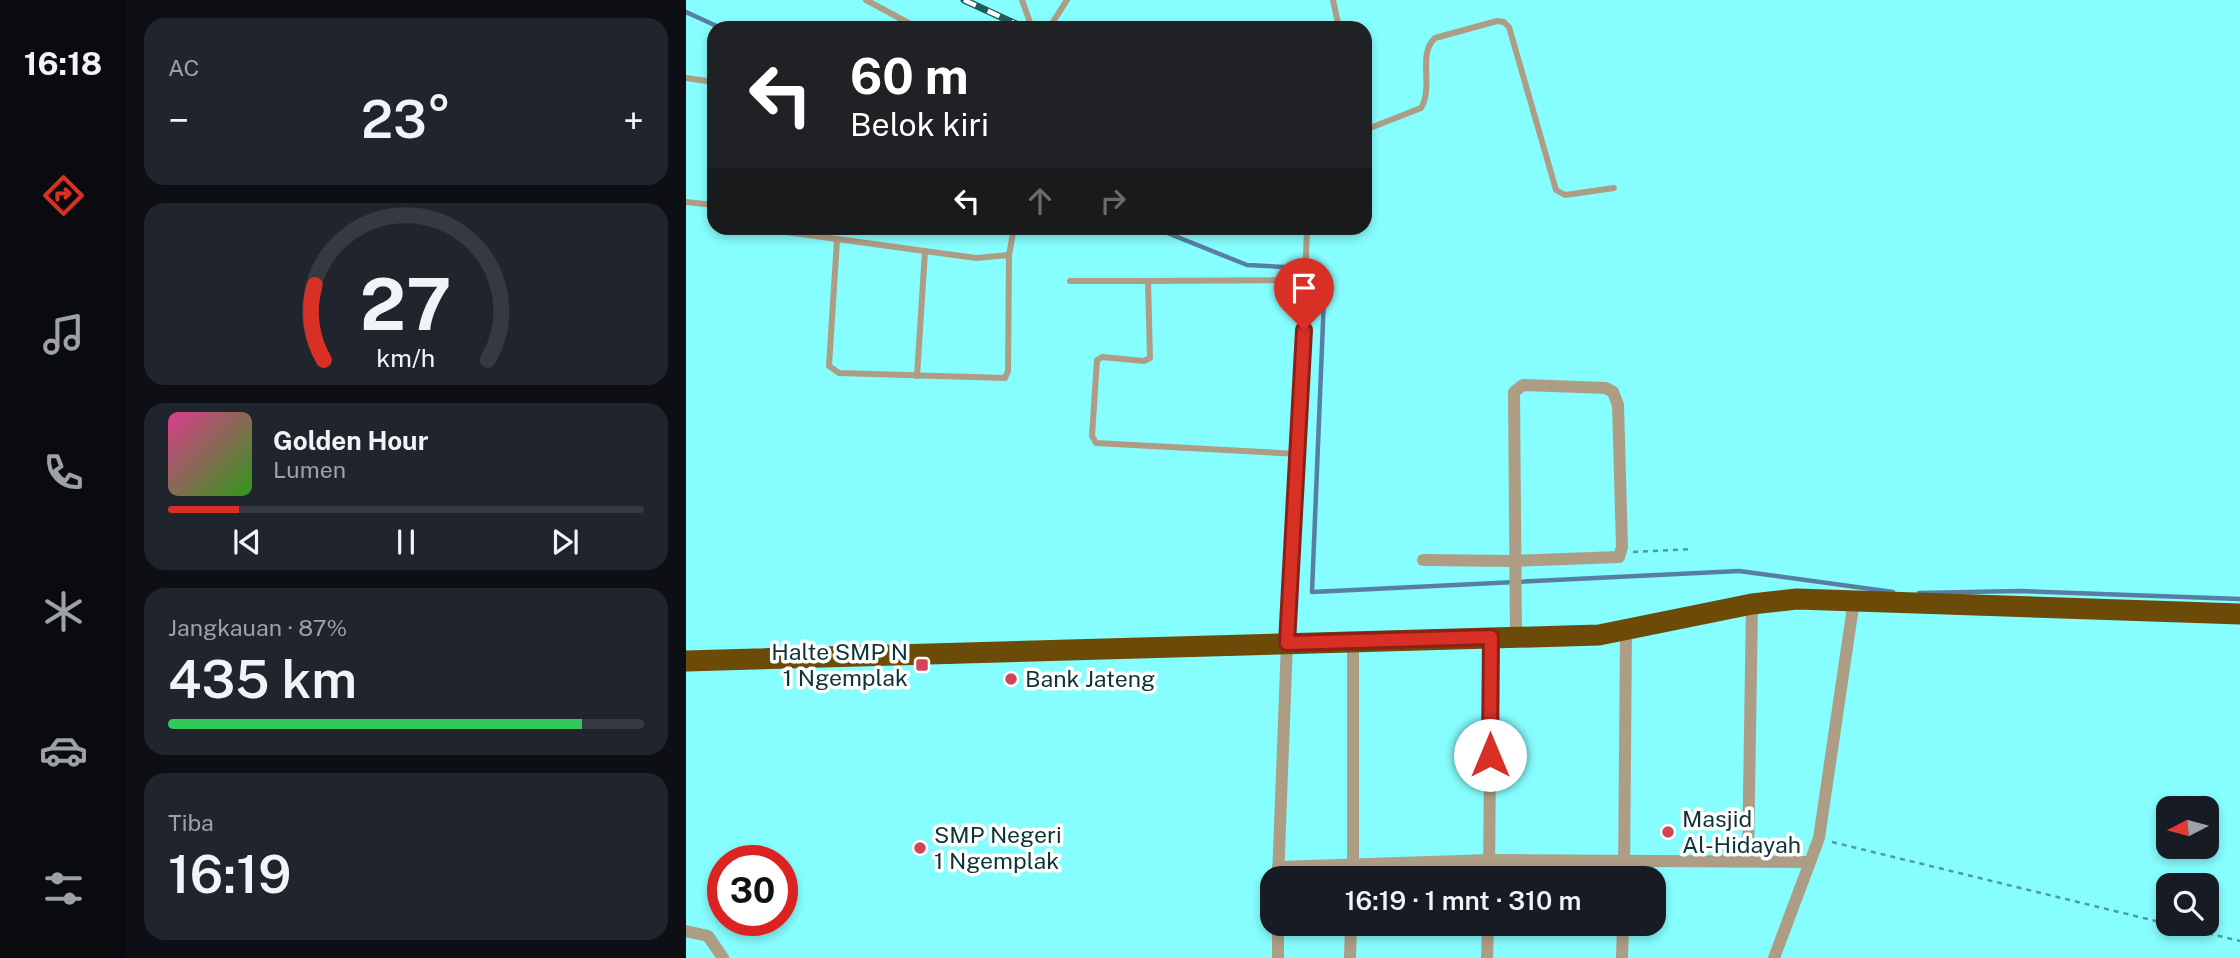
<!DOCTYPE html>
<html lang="id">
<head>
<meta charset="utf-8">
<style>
	body { margin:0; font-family:"Public Sans",sans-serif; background:#20242c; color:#f1f3f6; height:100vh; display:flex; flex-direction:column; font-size:26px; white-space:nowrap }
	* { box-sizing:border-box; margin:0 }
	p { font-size:23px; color:#9ea1a6 }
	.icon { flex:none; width:38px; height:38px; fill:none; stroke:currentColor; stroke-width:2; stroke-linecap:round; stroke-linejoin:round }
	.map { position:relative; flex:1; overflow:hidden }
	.details { display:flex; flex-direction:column; gap:18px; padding:18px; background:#0d0f14; width:560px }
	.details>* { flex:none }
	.top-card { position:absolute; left:21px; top:21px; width:665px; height:214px; border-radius:21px; box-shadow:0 4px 10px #0003; background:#202124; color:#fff; overflow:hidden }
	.needle { width:46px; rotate:264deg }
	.tools { position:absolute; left:1470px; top:796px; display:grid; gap:14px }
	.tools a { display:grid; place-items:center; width:63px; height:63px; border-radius:14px; background:#171b24; box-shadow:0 4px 10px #0003; font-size:35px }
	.speed { position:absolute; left:21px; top:845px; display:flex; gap:14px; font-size:35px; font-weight:700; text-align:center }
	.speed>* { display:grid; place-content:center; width:91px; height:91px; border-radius:50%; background:#171b24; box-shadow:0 4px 10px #0003; line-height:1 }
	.speed .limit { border:10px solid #d22; background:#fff; color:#111 }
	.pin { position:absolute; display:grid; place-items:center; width:60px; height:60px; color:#fff; margin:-72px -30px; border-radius:50% 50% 50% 0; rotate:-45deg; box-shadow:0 0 7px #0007 }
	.pin .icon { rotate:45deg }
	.me { position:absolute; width:77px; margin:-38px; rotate:0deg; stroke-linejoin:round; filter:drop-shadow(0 0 5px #0008) }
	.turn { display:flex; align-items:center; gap:24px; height:147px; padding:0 28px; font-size:32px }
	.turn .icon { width:91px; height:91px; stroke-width:2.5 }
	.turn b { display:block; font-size:49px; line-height:60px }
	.lanes { display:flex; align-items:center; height:66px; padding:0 28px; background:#0003; justify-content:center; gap:35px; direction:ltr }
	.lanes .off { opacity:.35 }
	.big { font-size:52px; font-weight:600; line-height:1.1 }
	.details .card { flex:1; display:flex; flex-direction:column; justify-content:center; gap:10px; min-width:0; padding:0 24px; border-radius:21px; background:#20242c }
	.details .dial { align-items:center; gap:0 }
	.dial svg { height:182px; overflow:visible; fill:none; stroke:#363941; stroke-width:7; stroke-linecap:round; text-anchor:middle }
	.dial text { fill:#f1f3f6; stroke:none }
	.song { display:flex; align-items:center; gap:21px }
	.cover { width:84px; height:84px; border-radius:10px; background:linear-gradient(135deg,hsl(330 70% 55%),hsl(110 70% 35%)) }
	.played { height:7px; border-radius:4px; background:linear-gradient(90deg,#d93025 15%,#363941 15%) }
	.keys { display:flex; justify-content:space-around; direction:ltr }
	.heat { display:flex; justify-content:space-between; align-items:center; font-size:38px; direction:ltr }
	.charge { height:10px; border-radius:5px; background:linear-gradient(90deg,#34c759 87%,#363941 0) }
	.trip { position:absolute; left:574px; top:866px; width:406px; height:70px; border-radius:21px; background:#171b24; box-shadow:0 4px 10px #0003; font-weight:600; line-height:70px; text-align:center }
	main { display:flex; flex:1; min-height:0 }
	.tabs { display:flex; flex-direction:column; width:126px; justify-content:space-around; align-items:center; background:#090b0e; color:#9ea1a6 }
	.tabs .icon { width:49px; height:49px }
	.tabs .on { color:#d93025 }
	.tabs b { font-size:32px; color:#f1f3f6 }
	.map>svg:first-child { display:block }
</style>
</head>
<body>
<main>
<nav class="tabs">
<b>16:18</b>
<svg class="icon on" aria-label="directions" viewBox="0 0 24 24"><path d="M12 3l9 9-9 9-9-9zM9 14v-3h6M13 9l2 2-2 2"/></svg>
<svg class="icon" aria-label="music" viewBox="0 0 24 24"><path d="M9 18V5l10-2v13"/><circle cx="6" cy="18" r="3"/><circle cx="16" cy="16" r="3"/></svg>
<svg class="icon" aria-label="phone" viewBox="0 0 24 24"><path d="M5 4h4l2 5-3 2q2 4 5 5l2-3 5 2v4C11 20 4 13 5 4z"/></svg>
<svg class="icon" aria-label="climate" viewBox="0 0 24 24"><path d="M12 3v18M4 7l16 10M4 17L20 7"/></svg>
<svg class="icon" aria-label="car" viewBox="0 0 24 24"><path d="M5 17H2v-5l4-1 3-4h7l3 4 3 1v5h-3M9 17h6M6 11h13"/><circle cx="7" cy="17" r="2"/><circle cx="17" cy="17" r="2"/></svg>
<svg class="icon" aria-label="filters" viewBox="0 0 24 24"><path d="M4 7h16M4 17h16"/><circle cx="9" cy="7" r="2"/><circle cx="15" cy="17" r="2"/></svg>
</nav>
<section class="details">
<div class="card"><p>AC</p>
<div class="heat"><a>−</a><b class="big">23°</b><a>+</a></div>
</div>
<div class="card dial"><svg viewBox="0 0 100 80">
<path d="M14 69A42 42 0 1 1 86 69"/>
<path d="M14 69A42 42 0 0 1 10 36" stroke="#d93025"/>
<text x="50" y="56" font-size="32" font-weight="700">27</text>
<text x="50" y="72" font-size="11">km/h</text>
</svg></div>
<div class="card">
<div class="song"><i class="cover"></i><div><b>Golden Hour</b><p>Lumen</p></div></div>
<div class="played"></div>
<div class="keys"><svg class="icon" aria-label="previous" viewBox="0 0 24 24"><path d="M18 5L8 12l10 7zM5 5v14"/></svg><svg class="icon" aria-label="pause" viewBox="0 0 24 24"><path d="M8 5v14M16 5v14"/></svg><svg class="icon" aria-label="next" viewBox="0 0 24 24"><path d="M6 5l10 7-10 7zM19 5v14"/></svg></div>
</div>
<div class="card"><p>Jangkauan · 87%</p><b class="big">435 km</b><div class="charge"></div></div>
<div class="card"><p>Tiba</p><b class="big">16:19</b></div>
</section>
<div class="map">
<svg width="1554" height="958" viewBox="0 0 1554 958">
	<rect width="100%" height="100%" fill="#86fdfe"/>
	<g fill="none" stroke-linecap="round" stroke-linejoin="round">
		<g stroke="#587ea3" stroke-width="4.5">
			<path d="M0,12L35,28"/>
			<path d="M469,228L561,265L634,269L639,273L626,592L1053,571L1207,592"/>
			<path d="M1233,593L1333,591L1554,599"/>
		</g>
		<g stroke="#4c9c9d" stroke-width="2.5" stroke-dasharray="5 5" stroke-linecap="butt">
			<path d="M947,552L1007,549"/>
			<path d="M1146,842L1482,924"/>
			<path d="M1483,924L1554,941"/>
		</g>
		<g stroke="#ae9d85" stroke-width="6">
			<path d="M180,0L232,28"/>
			<path d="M336,0L346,28"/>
			<path d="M647,0L653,28"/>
			<path d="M363,28L381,0"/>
			<path d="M0,78L28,82"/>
			<path d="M679,130L735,108C748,87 731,54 749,38L811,21L818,22L823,27L870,190L879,195L928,188"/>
			<path d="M0,202L28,205"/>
			<path d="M70,228L290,258L323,255L328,228"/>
			<path d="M151,240L143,366L153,373L319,378L322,371L323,255"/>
			<path d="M384,281H462"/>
			<path d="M231,376L239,251"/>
			<path d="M613,454L410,443L406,436L411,360L416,357L458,361L464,358L462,281L620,280"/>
			<path d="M601,641L613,454L621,228"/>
			<path d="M212,659V678"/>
		</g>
		<g stroke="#ae9d85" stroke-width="12">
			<path d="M737,560L828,561L933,557L936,547L932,405L927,392L920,388L837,385L828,392L830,638"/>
			<path d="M1062,859L1066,604"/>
			<path d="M592,867L804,860L1124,862"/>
			<path d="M592,878L601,643"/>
			<path d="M667,878V640"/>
			<path d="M803,878L805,637"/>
			<path d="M938,878L940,631"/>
			<path d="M0,931L22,936L37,958"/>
			<path d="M592,958V924"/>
			<path d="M664,958L665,924"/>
			<path d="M801,958L802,924"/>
			<path d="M936,958L937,924"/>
			<path d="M1088,958L1133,838L1168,600"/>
		</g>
		<path stroke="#6c4a07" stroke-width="21" d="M0,661L913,635L1066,604L1111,599L1554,614"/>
		<defs>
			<path id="rail" d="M278,0L339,28"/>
		</defs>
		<use href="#rail" stroke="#24595a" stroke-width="7"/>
		<use href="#rail" stroke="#fff" stroke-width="4.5" stroke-dasharray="13" stroke-linecap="butt"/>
	</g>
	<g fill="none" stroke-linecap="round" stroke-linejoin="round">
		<defs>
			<path id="route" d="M618,330L601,643L805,637L804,755"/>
		</defs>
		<use href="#route" stroke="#8d1f18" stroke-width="18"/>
		<use href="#route" stroke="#d93025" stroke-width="12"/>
	</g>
	<g fill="#d44458" stroke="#fff" stroke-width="2.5">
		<rect x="229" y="658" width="14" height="14" rx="3.5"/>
		<circle cx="325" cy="679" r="7"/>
		<circle cx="982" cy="832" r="7"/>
		<circle cx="234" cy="848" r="7"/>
	</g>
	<g text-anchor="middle" stroke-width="7" stroke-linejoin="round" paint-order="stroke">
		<g font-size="23" fill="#0e3536" stroke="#fff" text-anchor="start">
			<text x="222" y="660" text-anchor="end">Halte SMP N<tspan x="222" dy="26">1 Ngemplak</tspan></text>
			<text x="339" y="687">Bank Jateng</text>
			<text x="996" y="827">Masjid<tspan x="996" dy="26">Al-Hidayah</tspan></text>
			<text x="248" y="843">SMP Negeri<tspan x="248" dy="26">1 Ngemplak</tspan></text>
		</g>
	</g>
</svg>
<div class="tools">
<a><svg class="needle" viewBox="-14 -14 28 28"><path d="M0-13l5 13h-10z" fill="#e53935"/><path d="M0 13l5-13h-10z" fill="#9ea1a6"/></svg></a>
<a><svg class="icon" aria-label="search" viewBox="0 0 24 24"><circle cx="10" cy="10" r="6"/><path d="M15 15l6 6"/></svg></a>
</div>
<div class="speed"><div class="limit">30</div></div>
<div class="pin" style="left:618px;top:330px;background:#d93025"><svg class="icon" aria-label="arrive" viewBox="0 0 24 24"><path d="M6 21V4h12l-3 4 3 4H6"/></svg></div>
<svg class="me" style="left:804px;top:755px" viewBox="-20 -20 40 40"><circle r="19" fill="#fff"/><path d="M0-13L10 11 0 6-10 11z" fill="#d93025"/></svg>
<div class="trip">16:19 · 1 mnt · 310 m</div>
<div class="top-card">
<div class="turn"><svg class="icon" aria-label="left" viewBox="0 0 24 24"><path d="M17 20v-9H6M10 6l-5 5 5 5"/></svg><div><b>60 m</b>Belok kiri</div></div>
<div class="lanes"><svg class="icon" aria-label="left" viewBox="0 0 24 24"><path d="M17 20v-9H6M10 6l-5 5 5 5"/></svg><svg class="icon off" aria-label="ahead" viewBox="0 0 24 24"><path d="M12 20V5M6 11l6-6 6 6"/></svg><svg class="icon off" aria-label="right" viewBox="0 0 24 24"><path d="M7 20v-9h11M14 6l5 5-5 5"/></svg></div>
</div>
</div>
</main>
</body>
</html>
